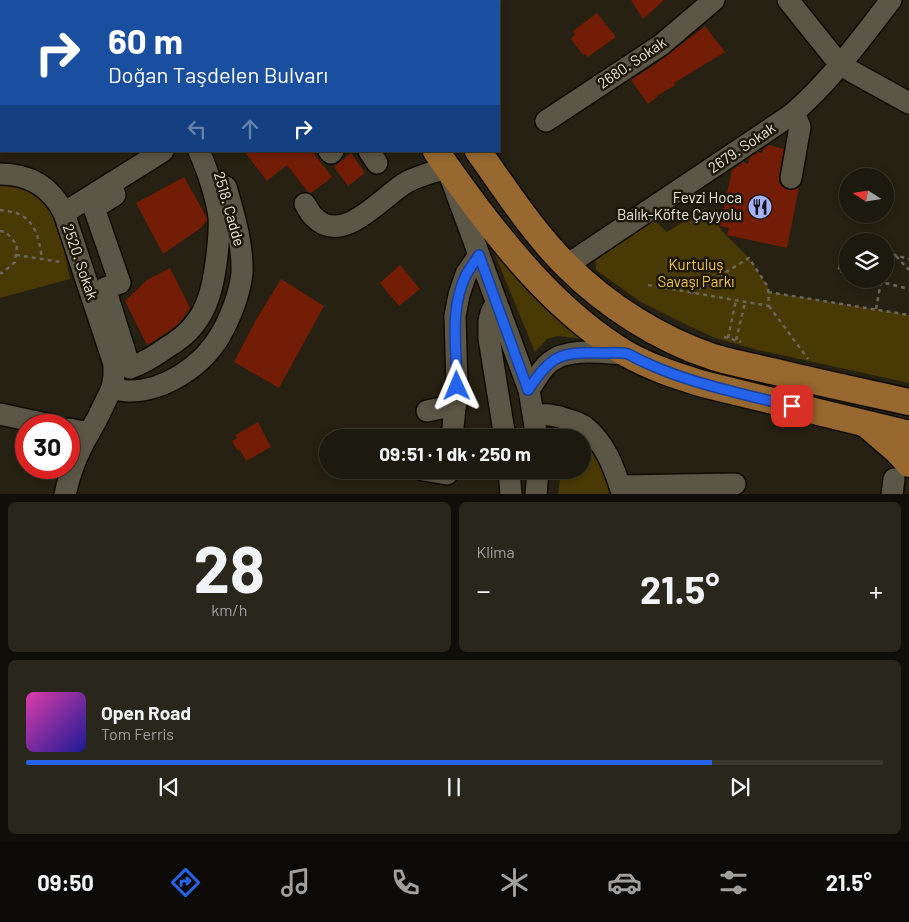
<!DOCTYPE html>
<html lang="tr">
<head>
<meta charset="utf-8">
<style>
	body { margin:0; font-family:Barlow,sans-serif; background:#29261c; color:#f1f3f6; height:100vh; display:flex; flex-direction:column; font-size:19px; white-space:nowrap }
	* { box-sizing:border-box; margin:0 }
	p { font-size:16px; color:#a0a09e }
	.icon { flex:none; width:28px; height:28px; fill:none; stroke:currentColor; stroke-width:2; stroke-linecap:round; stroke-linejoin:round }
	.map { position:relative; height:494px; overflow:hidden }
	.drawer { display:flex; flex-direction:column; gap:8px; padding:8px; background:#0f0e08; flex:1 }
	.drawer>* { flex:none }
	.banner { position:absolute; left:0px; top:0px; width:500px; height:152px; box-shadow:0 2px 8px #0003,0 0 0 1px #3a382e; background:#1a4fa0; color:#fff; overflow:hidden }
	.needle { width:32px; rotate:282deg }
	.tools { position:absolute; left:839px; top:168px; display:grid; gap:10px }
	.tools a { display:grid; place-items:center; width:55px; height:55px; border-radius:50%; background:#1c190e; box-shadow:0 2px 8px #0003,0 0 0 1px #3a382e; font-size:25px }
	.speed { position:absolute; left:15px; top:414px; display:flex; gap:10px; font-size:25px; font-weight:700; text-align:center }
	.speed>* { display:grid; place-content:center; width:65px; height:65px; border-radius:50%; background:#1c190e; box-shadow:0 2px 8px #0003,0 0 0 1px #3a382e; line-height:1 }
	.speed .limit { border:8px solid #d22; background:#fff; color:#111 }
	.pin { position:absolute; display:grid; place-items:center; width:42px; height:42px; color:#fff; margin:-21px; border-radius:10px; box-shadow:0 2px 8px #0006 }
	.me { position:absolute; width:55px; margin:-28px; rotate:359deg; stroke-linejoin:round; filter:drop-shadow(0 0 4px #0008) }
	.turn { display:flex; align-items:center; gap:18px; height:105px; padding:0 25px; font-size:22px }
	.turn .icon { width:65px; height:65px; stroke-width:2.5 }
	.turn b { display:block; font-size:35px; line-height:42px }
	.lanes { display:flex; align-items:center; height:48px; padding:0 25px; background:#0003; justify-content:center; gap:25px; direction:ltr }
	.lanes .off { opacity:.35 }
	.big { font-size:38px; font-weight:700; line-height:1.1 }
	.drawer .widget { flex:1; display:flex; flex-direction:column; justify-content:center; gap:8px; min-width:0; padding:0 18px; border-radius:8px; background:#29261c }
	.drawer .dial { align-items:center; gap:0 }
	.dial b { font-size:65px; line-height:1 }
	.song { display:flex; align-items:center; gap:15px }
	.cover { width:60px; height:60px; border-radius:8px; background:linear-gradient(135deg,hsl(320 70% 55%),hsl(240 70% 35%)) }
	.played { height:5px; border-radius:2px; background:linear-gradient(90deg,#2563eb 80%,#3a382e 80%) }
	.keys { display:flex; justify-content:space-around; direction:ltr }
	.heat { display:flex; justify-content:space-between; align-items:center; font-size:28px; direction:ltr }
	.drawer .tiles { flex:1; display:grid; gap:8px; grid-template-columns:1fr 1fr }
	.widget:last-child { grid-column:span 2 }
	.trip { position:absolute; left:319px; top:429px; width:272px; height:50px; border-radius:25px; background:#1c190e; box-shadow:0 2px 8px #0003,0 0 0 1px #3a382e; font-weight:700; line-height:50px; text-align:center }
	.menu { display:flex; height:80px; justify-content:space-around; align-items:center; background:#0b0a06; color:#a0a09e }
	.menu .icon { width:35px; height:35px }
	.menu .active { color:#2563eb }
	.menu b { font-size:22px; color:#f1f3f6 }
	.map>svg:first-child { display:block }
</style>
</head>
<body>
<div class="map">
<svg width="909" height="495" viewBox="0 0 909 495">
	<rect width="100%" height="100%" fill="#262112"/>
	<g fill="#493905">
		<path d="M0,184L27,187L42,198L53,215L61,234L70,279L0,298Z"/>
		<path d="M705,208L722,231L749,258L768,287V292L909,315V383L758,350L715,338L687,325L641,302L596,270L595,254L654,220L667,232Z"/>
		<path d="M494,252L502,253L583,339L557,336L547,339L535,352Z"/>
		<path d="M578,429L604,467L609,494L558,495L561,470H582V438L565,437L570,430Z"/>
	</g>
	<g fill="#731d06">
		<path d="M631,0H664L643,19Z"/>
		<path d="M597,13L616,37L588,57L585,54L583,55L571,39L575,34L573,31Z"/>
		<path d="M705,26L725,52L674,83L675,85L657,96V97L648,104L631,80L660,61Z"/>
		<path d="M769,145L784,149L779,176V183L783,187L789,190L799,188L787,248L727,235L729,228L720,226L732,170L743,162L748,164L749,158L758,152L762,153L763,149Z"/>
		<path d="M244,151H312L332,177L311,193L308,192L287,165L267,181Z"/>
		<path d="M351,153L365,173L348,186L334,167Z"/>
		<path d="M184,177L207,218V221L204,223L202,227L163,254L136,203Z"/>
		<path d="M400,265L420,289L399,306L380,283Z"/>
		<path d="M170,268L190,308L183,318L176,326L154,341L147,345L125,301L147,280Z"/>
		<path d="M281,279L324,306L279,388L234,362L256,320Z"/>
		<path d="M258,422L271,447L246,461L240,450H237L232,441L237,438L235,435Z"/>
	</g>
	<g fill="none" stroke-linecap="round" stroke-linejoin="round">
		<defs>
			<g id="minor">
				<path d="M788,0L833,56L841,64L851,71L909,103"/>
				<path d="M67,1V0"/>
				<path d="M475,1L477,0"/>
				<path d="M0,12H1"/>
				<path d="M791,115L797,120L800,127L791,178"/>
				<path d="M546,121L661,45L714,0"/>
				<path d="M329,151L331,153L333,151"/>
				<path d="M369,151L377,163"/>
				<path d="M0,174C30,174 51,187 64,213L114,364V376L112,388"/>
				<path d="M110,184L115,195L94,208L120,283L105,288L130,368C143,363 155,356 166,348C176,342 186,335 193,326C208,309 213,285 216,263C218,247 220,233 219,217C216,195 208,172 199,151"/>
				<path d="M305,204C308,208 310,214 314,217C343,247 382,196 407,182C420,175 433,172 447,168L529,390L537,438"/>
				<path d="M64,213L163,151"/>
				<path d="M567,265L791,115C830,82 860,40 891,0"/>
				<path d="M496,303L491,313L489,321V338L505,438"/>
				<path d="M529,390C535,381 541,369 550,362C569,347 604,353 627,354"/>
				<path d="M427,411L456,405"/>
				<path d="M0,414L51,425"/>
				<path d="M534,417C543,413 551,415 560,417C568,420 579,422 585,427C606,443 615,471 623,495"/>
				<path d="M69,429L89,433L97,419L112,388C117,389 122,391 127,391C164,392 203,366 221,334C227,324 231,314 235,303C238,294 241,283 242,273C243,244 234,215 226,187"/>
				<path d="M452,438L457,386L455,316L459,295L466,274L479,255"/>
				<path d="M423,470L447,474L448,470"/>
				<path d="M509,470L511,495"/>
				<path d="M620,486L735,484"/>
				<path d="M65,495C70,471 77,455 89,433"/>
				<path d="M536,495L538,470"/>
				<path d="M892,495L894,479"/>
			</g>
			<g id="major">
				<path d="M328,0L329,1"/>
				<path d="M372,0L373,1"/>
				<path d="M436,151C448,169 461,186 474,204C517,261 564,316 625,353C649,367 677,376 703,384L909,434"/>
				<path d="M478,151C506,190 532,231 566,265C607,306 659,339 713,357C733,363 755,367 776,372C820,383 864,392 909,402"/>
				<path d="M868,426L897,451L909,464"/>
			</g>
		</defs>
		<use href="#minor" stroke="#0f0a01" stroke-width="24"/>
		<use href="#major" stroke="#0f0a01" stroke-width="29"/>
		<g stroke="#6c675a" stroke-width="2.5" stroke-dasharray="4 4" stroke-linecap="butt">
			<path d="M0,210C6,211 14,212 19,214C37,223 39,241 42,258"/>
			<path d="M0,231L6,232L17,245L15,262L2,273H0"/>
			<path d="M848,243L838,271L848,273"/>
			<path d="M885,252L909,259"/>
			<path d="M16,255L61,262"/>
			<path d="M896,256L909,270"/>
			<path d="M841,263L848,261"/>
			<path d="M870,279L909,289"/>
			<path d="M648,285L769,306L768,287L749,258L692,293"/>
			<path d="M768,292L909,315"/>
			<path d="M769,306L808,359"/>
			<path d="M876,309L881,282"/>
			<path d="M724,337L741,342"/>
			<path d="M728,338L736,300"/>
			<path d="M736,340L745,303"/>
		</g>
		<use href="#minor" stroke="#5c5646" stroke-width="21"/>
		<use href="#major" stroke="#97682f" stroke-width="26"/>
	</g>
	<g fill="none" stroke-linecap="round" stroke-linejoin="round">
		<defs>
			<path id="route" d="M457,386C457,349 449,309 466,275C470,268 475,261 479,255L528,390C552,355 559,352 601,353C609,353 620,352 628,354C633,356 637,359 642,361C657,368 672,374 688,379C722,390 758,398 792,406"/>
		</defs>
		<use href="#route" stroke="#184099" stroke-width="12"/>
		<use href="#route" stroke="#2563eb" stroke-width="9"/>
	</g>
	<defs>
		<symbol id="restaurant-disc" viewBox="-11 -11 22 22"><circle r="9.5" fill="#a5b1fc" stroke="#1c1709"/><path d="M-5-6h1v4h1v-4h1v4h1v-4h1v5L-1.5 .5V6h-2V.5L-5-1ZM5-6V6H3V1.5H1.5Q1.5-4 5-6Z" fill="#111"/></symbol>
	</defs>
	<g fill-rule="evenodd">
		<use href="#restaurant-disc" x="746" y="193" width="28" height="28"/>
	</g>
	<g text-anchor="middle" stroke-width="5" stroke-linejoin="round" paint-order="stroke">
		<g font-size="15" fill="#e9e5dc" stroke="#1c1709">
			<text transform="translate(632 63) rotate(-34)" y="5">2680. Sokak</text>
			<text transform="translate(742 148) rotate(-34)" y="5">2679. Sokak</text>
			<text transform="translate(229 209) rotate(74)" y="5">2518. Cadde</text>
			<text transform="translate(80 262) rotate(71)" y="5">2520. Sokak</text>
		</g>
		<g font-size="15" fill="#e9e5dc" stroke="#1c1709" text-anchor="end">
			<text x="742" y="203">Fevzi Hoca<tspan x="742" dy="17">Balık-Köfte Çayyolu</tspan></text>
		</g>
		<g font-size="15" fill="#f0c53b" stroke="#1c1709">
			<text x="696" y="270">Kurtuluş<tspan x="696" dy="17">Savaşı Parkı</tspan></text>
		</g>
	</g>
</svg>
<div class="tools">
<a><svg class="needle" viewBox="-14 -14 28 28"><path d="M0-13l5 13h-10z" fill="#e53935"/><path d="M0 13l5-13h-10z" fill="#a0a09e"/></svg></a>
<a><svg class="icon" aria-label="layers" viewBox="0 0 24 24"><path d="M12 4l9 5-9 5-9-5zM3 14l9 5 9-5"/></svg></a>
</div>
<div class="speed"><div class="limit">30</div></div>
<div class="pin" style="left:792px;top:406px;background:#d93025"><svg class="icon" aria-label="arrive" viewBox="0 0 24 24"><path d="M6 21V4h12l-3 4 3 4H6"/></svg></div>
<svg class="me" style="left:457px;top:386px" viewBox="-20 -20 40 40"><path d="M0-17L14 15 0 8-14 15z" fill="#2563eb" stroke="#fff" stroke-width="4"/></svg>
<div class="trip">09:51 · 1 dk · 250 m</div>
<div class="banner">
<div class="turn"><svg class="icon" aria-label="right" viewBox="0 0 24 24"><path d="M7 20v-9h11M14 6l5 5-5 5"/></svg><div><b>60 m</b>Doğan Taşdelen Bulvarı</div></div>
<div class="lanes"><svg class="icon off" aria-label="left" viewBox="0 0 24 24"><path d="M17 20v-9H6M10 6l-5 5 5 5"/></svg><svg class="icon off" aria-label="ahead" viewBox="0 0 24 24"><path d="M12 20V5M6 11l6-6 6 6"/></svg><svg class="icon" aria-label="right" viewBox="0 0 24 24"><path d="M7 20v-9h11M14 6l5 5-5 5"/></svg></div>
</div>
</div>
<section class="drawer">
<div class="tiles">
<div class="widget dial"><b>28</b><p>km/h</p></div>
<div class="widget"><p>Klima</p>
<div class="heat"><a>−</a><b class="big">21.5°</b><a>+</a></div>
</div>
<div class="widget">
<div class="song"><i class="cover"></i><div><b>Open Road</b><p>Tom Ferris</p></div></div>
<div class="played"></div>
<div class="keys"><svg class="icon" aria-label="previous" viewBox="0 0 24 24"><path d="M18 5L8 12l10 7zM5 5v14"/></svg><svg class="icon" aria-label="pause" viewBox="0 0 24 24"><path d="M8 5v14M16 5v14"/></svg><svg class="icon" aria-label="next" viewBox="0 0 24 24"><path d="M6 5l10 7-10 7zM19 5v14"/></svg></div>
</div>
</div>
</section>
<nav class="menu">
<b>09:50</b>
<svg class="icon active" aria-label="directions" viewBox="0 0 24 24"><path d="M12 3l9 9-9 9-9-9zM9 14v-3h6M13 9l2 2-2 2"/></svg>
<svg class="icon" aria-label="music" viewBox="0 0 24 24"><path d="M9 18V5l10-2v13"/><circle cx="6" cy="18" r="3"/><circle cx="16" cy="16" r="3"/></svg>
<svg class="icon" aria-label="phone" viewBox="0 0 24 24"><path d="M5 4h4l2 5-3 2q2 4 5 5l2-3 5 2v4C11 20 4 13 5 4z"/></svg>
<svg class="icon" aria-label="climate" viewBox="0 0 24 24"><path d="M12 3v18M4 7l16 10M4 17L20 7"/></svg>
<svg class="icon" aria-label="car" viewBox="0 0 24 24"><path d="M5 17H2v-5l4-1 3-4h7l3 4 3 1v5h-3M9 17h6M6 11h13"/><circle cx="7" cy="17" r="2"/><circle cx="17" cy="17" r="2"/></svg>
<svg class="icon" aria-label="filters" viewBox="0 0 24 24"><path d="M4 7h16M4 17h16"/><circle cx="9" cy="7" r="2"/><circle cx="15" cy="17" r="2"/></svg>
<b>21.5°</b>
</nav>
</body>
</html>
